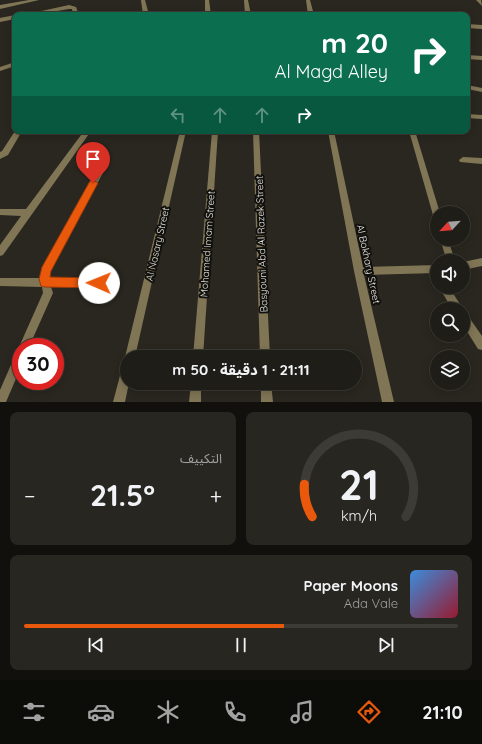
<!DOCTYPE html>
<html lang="ar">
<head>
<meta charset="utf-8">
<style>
	body { margin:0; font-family:Quicksand,"Noto Sans Arabic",sans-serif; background:#272620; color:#f1f3f6; direction:rtl; height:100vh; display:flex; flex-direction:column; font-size:15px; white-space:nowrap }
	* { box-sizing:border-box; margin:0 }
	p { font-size:13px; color:#a1a2a1 }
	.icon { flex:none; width:22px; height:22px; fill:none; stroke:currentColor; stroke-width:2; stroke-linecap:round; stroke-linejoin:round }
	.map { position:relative; height:402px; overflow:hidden; direction:ltr }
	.sheet { display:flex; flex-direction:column; gap:10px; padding:10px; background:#11100d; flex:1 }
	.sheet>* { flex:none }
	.hud { position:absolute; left:12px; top:12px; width:458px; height:122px; border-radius:8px; box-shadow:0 2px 10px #0003,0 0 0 1px #3c3b36; direction:rtl; background:#0b6e4f; color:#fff; overflow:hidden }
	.needle { width:26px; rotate:244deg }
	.fabs { position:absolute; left:430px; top:206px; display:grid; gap:8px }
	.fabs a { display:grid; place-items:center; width:40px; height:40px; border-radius:50%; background:#1f1d17; box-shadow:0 2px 10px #0003,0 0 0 1px #3c3b36; font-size:20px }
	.speed { position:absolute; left:12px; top:338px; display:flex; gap:8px; font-size:20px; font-weight:700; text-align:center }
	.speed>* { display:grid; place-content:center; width:52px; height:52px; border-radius:50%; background:#1f1d17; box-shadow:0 2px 10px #0003,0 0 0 1px #3c3b36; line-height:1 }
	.speed .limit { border:6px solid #d22; background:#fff; color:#111 }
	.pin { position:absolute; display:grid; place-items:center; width:34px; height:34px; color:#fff; margin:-41px -17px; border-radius:50% 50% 50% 0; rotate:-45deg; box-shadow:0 0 4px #0007 }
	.pin .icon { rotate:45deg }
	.me { position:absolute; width:44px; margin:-22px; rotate:271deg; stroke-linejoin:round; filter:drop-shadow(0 0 3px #0008) }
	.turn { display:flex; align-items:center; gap:14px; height:84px; padding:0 16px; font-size:18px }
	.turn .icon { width:52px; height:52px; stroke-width:2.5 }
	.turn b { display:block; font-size:28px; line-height:34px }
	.lanes { display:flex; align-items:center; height:38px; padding:0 16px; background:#0003; justify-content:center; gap:20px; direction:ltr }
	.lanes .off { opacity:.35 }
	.big { font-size:30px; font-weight:700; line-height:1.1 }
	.sheet .card { flex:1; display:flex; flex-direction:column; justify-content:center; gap:6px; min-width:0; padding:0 14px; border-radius:8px; background:#272620 }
	.sheet .dial { align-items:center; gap:0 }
	.dial svg { height:104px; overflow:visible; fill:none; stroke:#3c3b36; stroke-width:7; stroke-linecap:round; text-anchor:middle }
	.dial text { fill:#f1f3f6; stroke:none }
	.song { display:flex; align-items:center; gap:12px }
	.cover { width:48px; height:48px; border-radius:6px; background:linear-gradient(135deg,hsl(210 70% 55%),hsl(350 70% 35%)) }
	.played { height:4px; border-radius:2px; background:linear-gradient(90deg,#ea580c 60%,#3c3b36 60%) }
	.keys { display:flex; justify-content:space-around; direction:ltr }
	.heat { display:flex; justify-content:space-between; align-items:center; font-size:22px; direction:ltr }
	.sheet .tiles { flex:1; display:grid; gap:10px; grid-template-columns:1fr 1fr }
	.card:last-child { grid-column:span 2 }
	.trip { position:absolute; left:120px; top:350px; width:242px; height:40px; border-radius:20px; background:#1f1d17; box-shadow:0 2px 10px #0003,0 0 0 1px #3c3b36; font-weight:700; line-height:40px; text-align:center; direction:rtl }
	.dock { display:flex; height:64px; justify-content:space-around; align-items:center; background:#0c0c09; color:#a1a2a1 }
	.dock .icon { width:28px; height:28px }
	.dock .current { color:#ea580c }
	.dock b { font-size:18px; color:#f1f3f6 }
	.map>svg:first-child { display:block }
</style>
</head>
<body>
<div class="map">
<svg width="482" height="402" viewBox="0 0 482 402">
	<rect width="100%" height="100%" fill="#29271f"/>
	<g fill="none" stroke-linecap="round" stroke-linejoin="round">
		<g fill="#807555" fill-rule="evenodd">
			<path d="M29,0H39L0,9V5Z"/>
			<path d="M141,0H145L149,15H143Z"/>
			<path d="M205,0H209L211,15H205Z"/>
			<path d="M244,0H248L251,15H245Z"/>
			<path d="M306,0H310L314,15H308Z"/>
			<path d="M476,0H481L482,6Z"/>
			<path d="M69,5L76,7L79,15H73L72,9H69L34,15H23Z"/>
			<path d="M115,11L118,13L117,14L99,15Z"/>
			<path d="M15,15V19L0,22V18Z"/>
			<path d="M467,24L482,25V29L467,28Z"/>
			<path d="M467,55L482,56V60L467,59Z"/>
			<path d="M15,62V66L0,71V67Z"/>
			<path d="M467,85L482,88V92L467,89Z"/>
			<path d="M467,114L482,115V119L467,118Z"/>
			<path d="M15,131H22L8,155L0,159V152L2,151Z"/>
			<path d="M84,131H91L3,255L0,256V245L21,216L0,215V209H26Z"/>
			<path d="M180,131H186L135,357H127V361L125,357Z"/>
			<path d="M212,131H218L203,357H193Z"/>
			<path d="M253,131H259L270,357H260Z"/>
			<path d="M328,131H334L363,267L437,265V273L364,275L394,402H382L354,271Z"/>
			<path d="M409,131H415L440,213H437V219L434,217L433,215Z"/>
			<path d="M463,157L482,158V164L460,162L459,160Z"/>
			<path d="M100,168L104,171L50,271L49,278L99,279L102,280L104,283L102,286L99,287H51L53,293L29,347H21V367L6,402H0V390L17,351L20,350L19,347L43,293L42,287L0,286V278H40L43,267L97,169Z"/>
			<path d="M440,239H448L455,261H447Z"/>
			<path d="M482,258V266L463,270V262Z"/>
			<path d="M439,287H449L463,309H452Z"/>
			<path d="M463,311L466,313L482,336V350L478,349L463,325Z"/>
			<path d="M127,363V383H129L125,402H113L122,368L123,364Z"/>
			<path d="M191,383H201V402H189Z"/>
			<path d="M261,383H271L273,402H261Z"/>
		</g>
	</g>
	<path fill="#ea580c" stroke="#983908" d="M93,180L98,183L51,271L50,277L99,278L103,279L104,283L103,287L99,288L45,287L41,286L39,279L42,267L90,181Z"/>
	<g text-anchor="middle" stroke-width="4" stroke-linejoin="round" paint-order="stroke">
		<g font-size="10" fill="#e7e6e0" stroke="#11100c">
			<text transform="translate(157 244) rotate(-77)" y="4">Al Nasary Street</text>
			<text transform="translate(207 244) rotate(-86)" y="4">Mohamed Imam Street</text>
			<text transform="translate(261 244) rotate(-92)" y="4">Basyouni Abd Al Razek Street</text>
			<text transform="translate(369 264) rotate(78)" y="4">Al Bokhary Street</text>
		</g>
	</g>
</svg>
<div class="fabs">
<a><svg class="needle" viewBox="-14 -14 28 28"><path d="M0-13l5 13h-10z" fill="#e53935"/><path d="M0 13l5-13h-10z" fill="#a1a2a1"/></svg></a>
<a><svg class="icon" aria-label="sound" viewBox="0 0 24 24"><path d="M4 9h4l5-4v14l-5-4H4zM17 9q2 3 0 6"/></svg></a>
<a><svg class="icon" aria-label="search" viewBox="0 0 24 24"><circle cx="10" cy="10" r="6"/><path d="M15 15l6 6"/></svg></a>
<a><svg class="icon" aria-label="layers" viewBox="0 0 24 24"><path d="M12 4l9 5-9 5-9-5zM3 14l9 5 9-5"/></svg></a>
</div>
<div class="speed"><div class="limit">30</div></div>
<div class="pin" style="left:93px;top:183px;background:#d93025"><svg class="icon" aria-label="arrive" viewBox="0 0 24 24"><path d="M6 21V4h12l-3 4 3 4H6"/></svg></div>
<svg class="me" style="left:99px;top:283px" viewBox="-20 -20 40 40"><circle r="19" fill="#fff"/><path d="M0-13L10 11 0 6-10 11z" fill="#ea580c"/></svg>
<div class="trip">21:11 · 1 دقيقة · 50 m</div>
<div class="hud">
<div class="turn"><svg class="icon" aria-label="right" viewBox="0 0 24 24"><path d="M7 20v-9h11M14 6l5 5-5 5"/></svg><div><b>20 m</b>Al Magd Alley</div></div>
<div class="lanes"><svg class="icon off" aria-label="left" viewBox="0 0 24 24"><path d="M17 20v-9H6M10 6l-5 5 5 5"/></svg><svg class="icon off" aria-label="ahead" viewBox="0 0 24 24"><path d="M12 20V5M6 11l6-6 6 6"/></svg><svg class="icon off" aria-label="ahead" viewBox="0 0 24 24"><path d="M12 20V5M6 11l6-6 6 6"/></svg><svg class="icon" aria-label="right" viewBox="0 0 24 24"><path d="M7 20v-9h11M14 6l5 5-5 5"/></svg></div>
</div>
</div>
<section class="sheet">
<div class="tiles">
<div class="card dial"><svg viewBox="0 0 100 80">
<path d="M14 69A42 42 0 1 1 86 69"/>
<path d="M14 69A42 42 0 0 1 8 44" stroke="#ea580c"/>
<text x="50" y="56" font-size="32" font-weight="700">21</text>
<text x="50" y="72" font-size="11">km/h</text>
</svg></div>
<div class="card"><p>التكييف</p>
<div class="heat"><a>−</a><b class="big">21.5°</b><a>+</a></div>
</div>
<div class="card">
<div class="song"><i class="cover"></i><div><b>Paper Moons</b><p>Ada Vale</p></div></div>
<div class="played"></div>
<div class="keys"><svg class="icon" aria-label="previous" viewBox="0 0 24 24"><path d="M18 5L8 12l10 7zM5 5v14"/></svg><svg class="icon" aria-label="pause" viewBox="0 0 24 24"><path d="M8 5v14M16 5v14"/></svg><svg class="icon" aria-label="next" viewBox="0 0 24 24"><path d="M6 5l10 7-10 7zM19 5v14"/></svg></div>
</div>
</div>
</section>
<nav class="dock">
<b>21:10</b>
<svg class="icon current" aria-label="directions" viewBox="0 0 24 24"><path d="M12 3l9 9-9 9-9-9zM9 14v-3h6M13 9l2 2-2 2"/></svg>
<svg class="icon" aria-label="music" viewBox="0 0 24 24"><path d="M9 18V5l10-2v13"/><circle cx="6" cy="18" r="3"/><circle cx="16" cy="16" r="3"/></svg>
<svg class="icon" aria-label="phone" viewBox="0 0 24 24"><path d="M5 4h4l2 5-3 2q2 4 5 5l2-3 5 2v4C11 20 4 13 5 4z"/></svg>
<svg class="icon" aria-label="climate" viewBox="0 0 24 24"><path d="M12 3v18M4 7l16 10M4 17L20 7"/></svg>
<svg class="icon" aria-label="car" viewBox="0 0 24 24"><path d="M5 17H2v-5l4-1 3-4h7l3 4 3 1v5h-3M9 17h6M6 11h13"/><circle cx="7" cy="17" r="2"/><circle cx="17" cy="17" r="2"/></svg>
<svg class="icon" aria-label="filters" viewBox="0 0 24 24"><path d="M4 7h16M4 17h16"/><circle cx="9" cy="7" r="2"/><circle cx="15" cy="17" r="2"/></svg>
</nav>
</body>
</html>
